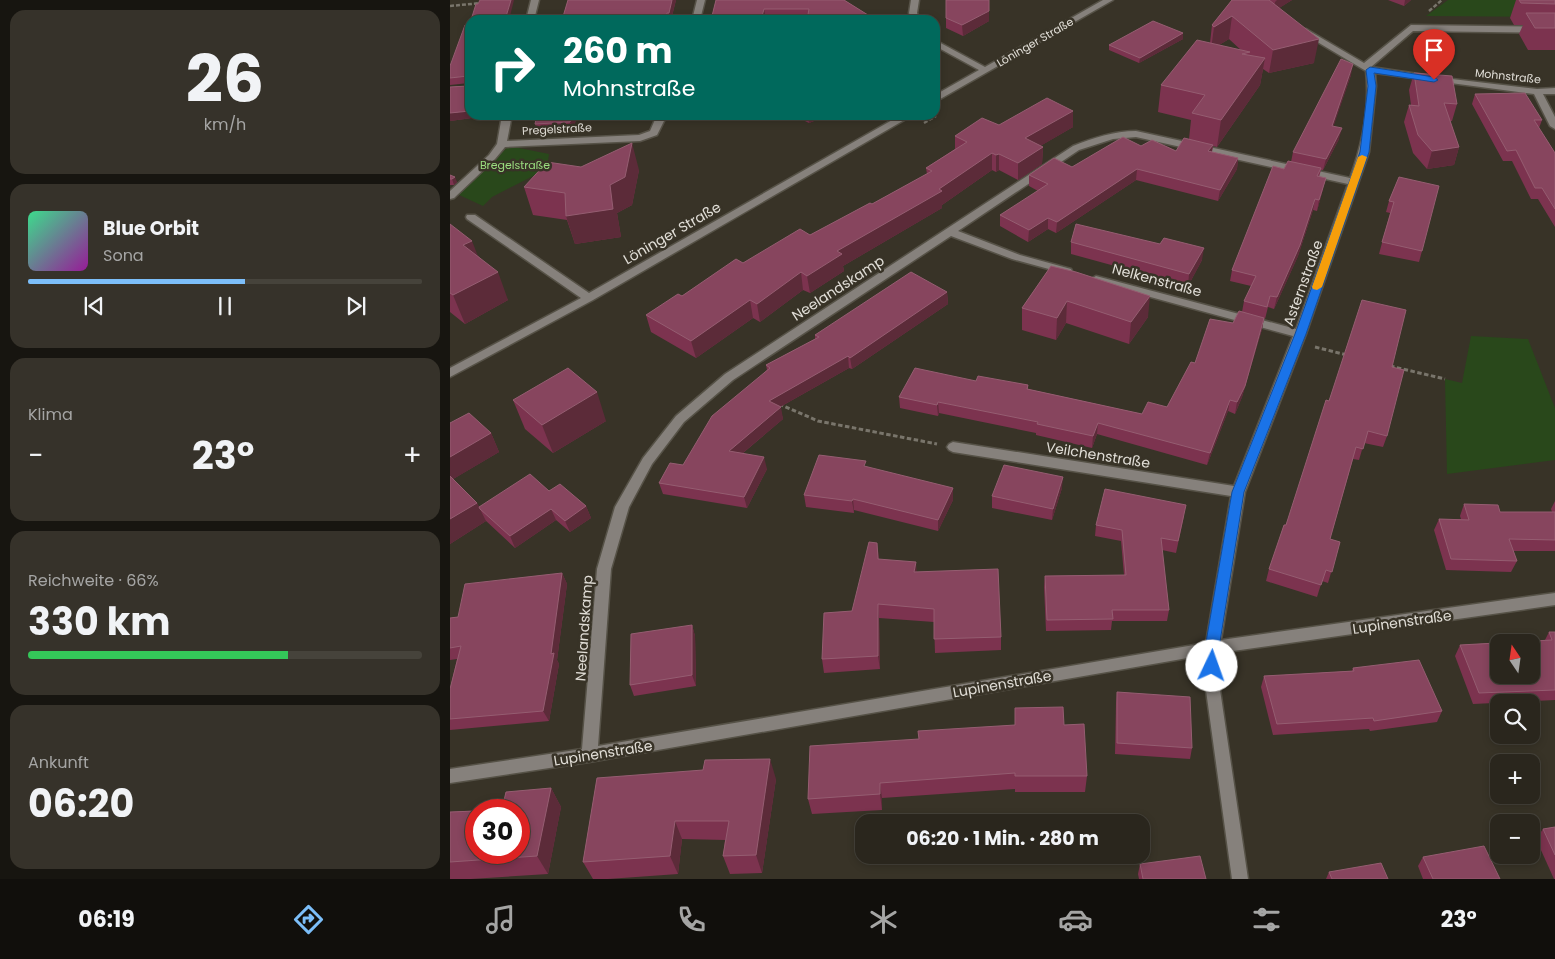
<!DOCTYPE html>
<html lang="de">
<head>
<meta charset="utf-8">
<style>
	body { margin:0; font-family:Poppins,sans-serif; background:#36322a; color:#f1f3f6; height:100vh; display:flex; flex-direction:column; font-size:19px; white-space:nowrap }
	* { box-sizing:border-box; margin:0 }
	p { font-size:16px; color:#a5a5a4 }
	.icon { flex:none; width:28px; height:28px; fill:none; stroke:currentColor; stroke-width:2; stroke-linecap:round; stroke-linejoin:round }
	.map { position:relative; flex:1; overflow:hidden }
	.details { display:flex; flex-direction:column; gap:10px; padding:10px; background:#171510; width:450px }
	.details>* { flex:none }
	.guide { position:absolute; left:15px; top:15px; width:475px; height:105px; border-radius:15px; box-shadow:0 2px 8px #0003,0 0 0 1px #46433b; background:#00695c; color:#fff; overflow:hidden }
	.needle { width:32px; rotate:347deg }
	.fabs { position:absolute; left:1040px; top:634px; display:grid; gap:10px }
	.fabs a { display:grid; place-items:center; width:50px; height:50px; border-radius:10px; background:#2a261d; box-shadow:0 2px 8px #0003,0 0 0 1px #46433b; font-size:25px }
	.speed { position:absolute; left:15px; top:799px; display:flex; gap:10px; font-size:25px; font-weight:700; text-align:center }
	.speed>* { display:grid; place-content:center; width:65px; height:65px; border-radius:50%; background:#2a261d; box-shadow:0 2px 8px #0003,0 0 0 1px #46433b; line-height:1 }
	.speed .limit { border:8px solid #d22; background:#fff; color:#111 }
	.pin { position:absolute; display:grid; place-items:center; width:42px; height:42px; color:#fff; margin:-51px -21px; border-radius:50% 50% 50% 0; rotate:-45deg; box-shadow:0 0 5px #0007 }
	.pin .icon { rotate:45deg }
	.me { position:absolute; width:55px; margin:-28px; rotate:3deg; stroke-linejoin:round; filter:drop-shadow(0 0 4px #0008) }
	.turn { display:flex; align-items:center; gap:18px; height:105px; padding:0 15px; font-size:22px }
	.turn .icon { width:65px; height:65px; stroke-width:2.5 }
	.turn b { display:block; font-size:35px; line-height:42px }
	.big { font-size:38px; font-weight:700; line-height:1.1 }
	.details .widget { flex:1; display:flex; flex-direction:column; justify-content:center; gap:8px; min-width:0; padding:0 18px; border-radius:15px; background:#36322a }
	.details .dial { align-items:center; gap:0 }
	.dial b { font-size:65px; line-height:1 }
	.song { display:flex; align-items:center; gap:15px }
	.cover { width:60px; height:60px; border-radius:8px; background:linear-gradient(135deg,hsl(150 70% 55%),hsl(300 70% 35%)) }
	.played { height:5px; border-radius:2px; background:linear-gradient(90deg,#7cbef9 55%,#46433b 55%) }
	.keys { display:flex; justify-content:space-around; direction:ltr }
	.heat { display:flex; justify-content:space-between; align-items:center; font-size:28px; direction:ltr }
	.charge { height:8px; border-radius:4px; background:linear-gradient(90deg,#34c759 66%,#46433b 0) }
	.trip { position:absolute; left:405px; top:814px; width:295px; height:50px; border-radius:15px; background:#2a261d; box-shadow:0 2px 8px #0003,0 0 0 1px #46433b; font-weight:700; line-height:50px; text-align:center }
	.tab-bar { display:flex; height:80px; justify-content:space-around; align-items:center; background:#110f0c; color:#a5a5a4 }
	.tab-bar .icon { width:35px; height:35px }
	.tab-bar .on { color:#7cbef9 }
	.tab-bar b { font-size:22px; color:#f1f3f6 }
	main { display:flex; flex:1; min-height:0 }
	.map>svg:first-child { display:block }
</style>
</head>
<body>
<main>
<section class="details">
<div class="widget dial"><b>26</b><p>km/h</p></div>
<div class="widget">
<div class="song"><i class="cover"></i><div><b>Blue Orbit</b><p>Sona</p></div></div>
<div class="played"></div>
<div class="keys"><svg class="icon" aria-label="previous" viewBox="0 0 24 24"><path d="M18 5L8 12l10 7zM5 5v14"/></svg><svg class="icon" aria-label="pause" viewBox="0 0 24 24"><path d="M8 5v14M16 5v14"/></svg><svg class="icon" aria-label="next" viewBox="0 0 24 24"><path d="M6 5l10 7-10 7zM19 5v14"/></svg></div>
</div>
<div class="widget"><p>Klima</p>
<div class="heat"><a>−</a><b class="big">23°</b><a>+</a></div>
</div>
<div class="widget"><p>Reichweite · 66%</p><b class="big">330 km</b><div class="charge"></div></div>
<div class="widget"><p>Ankunft</p><b class="big">06:20</b></div>
</section>
<div class="map">
<svg width="1105" height="879" viewBox="0 0 1105 879">
	<rect width="100%" height="100%" fill="#383327"/>
	<g fill="#29481b">
		<path d="M998,0H1091L1105,17L976,16Z"/>
		<path d="M59,146L99,154L97,169L42,197L33,206L7,194Z"/>
		<path d="M1021,336L1078,339L1105,408V460L997,474L995,379L1012,383Z"/>
	</g>
	<g fill="none" stroke-linecap="round" stroke-linejoin="round">
		<defs>
			<g id="minor">
				<path d="M81,0H89L84,20H76Z"/>
				<path d="M247,0H255L250,20H242Z"/>
				<path d="M461,0H469L467,13L470,20H462L459,13Z"/>
				<path d="M653,0H663L485,102V95L529,70L485,46V40L535,67Z"/>
				<path d="M961,25L1105,27V33L963,31L921,67L1002,79L1087,89L1105,88V94H1093L1105,117V129L1100,126L1084,94L925,73L926,86L919,152L856,334L795,492L771,640L1105,593V605L769,653V683L798,879H782L755,683V655L139,762L0,783V769L132,749L147,569L165,507L193,458L226,416L275,374L623,146C643,138 664,131 686,131L900,178C912,145 920,106 916,71L849,31L856,29L914,63ZM686,137L898,184L846,329L646,276L641,279L642,281L843,336L784,486L503,442L499,444L497,447L499,450L503,452L781,496L756,643L148,746L161,569L179,507L202,464L234,422L283,380L501,236L562,259L617,274L621,273L622,271L621,269L570,255L508,231L629,150L663,139Z"/>
				<path d="M52,115H62L57,141L189,135L200,131L207,115H217L207,135L190,141L55,147L45,159L4,198L0,199V191L39,155L47,144Z"/>
				<path d="M451,115H463L143,300L0,377V368L131,298L17,219L16,217L17,215H25L139,293Z"/>
			</g>
		</defs>
		<use href="#minor" stroke="#565247" stroke-width="3"/>
		<g stroke="#79756b" stroke-width="2.5" stroke-dasharray="4 2" stroke-linecap="butt">
			<path d="M0,6L31,3"/>
			<path d="M979,11L992,0"/>
			<path d="M474,123L486,116"/>
		</g>
		<g stroke="#79756b" stroke-width="3" stroke-dasharray="4.5 2.5" stroke-linecap="butt">
			<path d="M865,347L897,355"/>
			<path d="M940,366L995,379"/>
			<path d="M329,404L368,421L487,444"/>
		</g>
		<use href="#minor" fill="#86817c" fill-rule="evenodd"/>
	</g>
	<g fill="#7c334f" fill-rule="evenodd">
		<path d="M118,0H226L221,20H112Z"/>
		<path d="M266,0H394L426,20H261Z"/>
		<path d="M496,0L539,21L513,36L496,28Z"/>
		<path d="M782,0H842L829,8L864,63L819,73L813,69L810,85L767,147L763,146L762,152L788,158L787,169L768,201L686,180L606,233L598,229L578,242L550,226V215L588,191L579,186V175L622,167L691,146L726,151L739,139L741,120L708,112L711,85L760,43L762,25ZM779,39L792,51L769,45Z"/>
		<path d="M938,0H961L954,6Z"/>
		<path d="M1066,0H1105V50H1078L1069,34L1073,25H1064L1060,18Z"/>
		<path d="M19,24L20,115H29V117L0,121V87L18,86L20,84L19,83L0,85V66Z"/>
		<path d="M733,33V39L689,63L659,50V45Z"/>
		<path d="M964,73L1007,104L1002,121H1000L1009,147L1004,165L977,169L963,153L954,122L959,105H961L959,90Z"/>
		<path d="M901,75L883,126L889,139L873,170H871L869,177L873,189L867,211L863,210L848,256L824,309L818,307L815,319L814,318L812,329L792,397L785,414L778,411L757,465L647,434L642,448L586,435V433L489,413L488,416L450,408L449,397L526,381L578,385V389L692,414L717,407L745,363L783,323L792,312L794,301L801,286L780,281L782,270L834,169L841,162L843,152Z"/>
		<path d="M1025,94L1092,120L1089,128L1105,153V227L1088,199H1081L1062,161H1053L1022,104Z"/>
		<path d="M127,115L123,131L88,133L85,124Z"/>
		<path d="M343,115H379L359,123Z"/>
		<path d="M549,125L623,127L590,146L593,147L592,164L568,180L549,170L546,172L542,170L492,205V208L393,266L394,271L360,293L353,290L310,322L303,318L246,358L201,332L196,315L293,263L360,235L422,204L477,174L476,168L505,149V136Z"/>
		<path d="M131,167L189,170L182,205L167,213L171,237L125,244L117,220L83,215L74,187Z"/>
		<path d="M0,175L7,182L4,185H0Z"/>
		<path d="M949,177L972,251L969,262L929,254L940,213L936,212L939,201Z"/>
		<path d="M0,224L29,257L58,300L15,324L0,312Z"/>
		<path d="M621,242L752,260L738,286L621,254Z"/>
		<path d="M601,266L698,317L679,344L616,323L606,340L572,330V308Z"/>
		<path d="M497,292L498,304L402,369L399,368L330,407L333,419L293,453L317,469L297,508L213,494L209,483L233,465L317,370L316,365L365,339V335Z"/>
		<path d="M942,367L937,436L933,447L914,443L909,460L903,459L880,539L890,542L878,583L872,581L867,597L816,581L819,569L836,525Z"/>
		<path d="M63,400L156,421L103,453L75,429Z"/>
		<path d="M0,423L41,433L49,452L3,479L27,503L29,507L99,491L136,506L141,518L120,532L106,520L65,548L35,520L36,521L0,544Z"/>
		<path d="M416,467L503,500L488,531L404,510V513L356,507L354,495Z"/>
		<path d="M612,488L602,520L542,508V496Z"/>
		<path d="M1105,501V551H1063L1067,561L1061,572L996,570L984,530L989,519H1011L1010,516L1014,504L1050,512H1102L1101,509Z"/>
		<path d="M734,516L726,553L712,550L719,610L717,621H662L661,630L596,631L594,587L595,576L674,575L671,541L645,536L646,525Z"/>
		<path d="M429,559L467,572L551,637V650L485,653L484,622L429,618L430,669L374,673L372,659L402,611Z"/>
		<path d="M112,573L117,584L107,660L109,664L99,721L0,730V689L7,659L0,660V618L8,617Z"/>
		<path d="M242,625L245,636L246,686L184,696L180,685Z"/>
		<path d="M1099,632H1105V700L1023,704L1005,656L1010,645L1095,640Z"/>
		<path d="M903,668L992,711L987,722L920,731L919,729L823,735L811,687L814,676L902,671Z"/>
		<path d="M667,692L742,748L740,759L665,754L666,703Z"/>
		<path d="M614,725L637,776L635,792H565V789L432,798V810L362,814L358,799L469,739Z"/>
		<path d="M147,778L326,779L312,873L280,874L273,856L275,840L232,839L228,874L158,879H143L133,862Z"/>
		<path d="M101,788L111,807L98,874L21,879H0V812L52,809Z"/>
		<path d="M1105,827V879H1104L1086,839L1093,829Z"/>
		<path d="M973,857L1050,879H973L968,866Z"/>
		<path d="M690,864L756,879H689L688,874Z"/>
		<path d="M879,872L938,879H876Z"/>
	</g>
	<g fill="#5c2b39">
		<path d="M61,0H64L59,20H55Z"/>
		<path d="M222,0H226L221,20L219,13Z"/>
		<path d="M827,0H842L823,12L825,2Z"/>
		<path d="M955,0H961L954,6Z"/>
		<path d="M314,9L316,20H311Z"/>
		<path d="M539,11V21L513,36L512,25Z"/>
		<path d="M217,13L218,20H215Z"/>
		<path d="M782,16L779,39L761,50L764,27Z"/>
		<path d="M733,33V39L689,63L690,58Z"/>
		<path d="M869,39L864,63L819,73L823,50Z"/>
		<path d="M815,58L810,85L767,147L771,120Z"/>
		<path d="M903,64L901,75L880,137L882,126Z"/>
		<path d="M20,111V115H29V117L0,121V113Z"/>
		<path d="M623,111V127L575,155V138Z"/>
		<path d="M122,115H127L123,131L120,122Z"/>
		<path d="M358,115H379L359,123Z"/>
		<path d="M892,128L889,139L873,170L876,159Z"/>
		<path d="M182,143L189,170L182,205L167,213L171,237L125,244L116,216L160,185Z"/>
		<path d="M763,145L761,156L758,151Z"/>
		<path d="M593,147L592,164L568,180V163Z"/>
		<path d="M1009,147L1004,165L977,169L982,151Z"/>
		<path d="M542,153V170L492,205V208L393,266L394,271L360,293L357,276L387,251L489,189Z"/>
		<path d="M549,154V170L546,172V155Z"/>
		<path d="M788,158L787,169L768,201L770,190Z"/>
		<path d="M687,169L686,180L606,233L607,222Z"/>
		<path d="M5,177L7,182L4,185L2,179Z"/>
		<path d="M876,178L867,211L869,200Z"/>
		<path d="M865,199L863,210L848,256L824,309L827,297Z"/>
		<path d="M598,218V229L578,242L579,230Z"/>
		<path d="M22,241L33,269L13,245Z"/>
		<path d="M754,248L752,260L738,286L739,274Z"/>
		<path d="M48,272L58,300L15,324L3,295Z"/>
		<path d="M351,272L353,290L310,322L307,304Z"/>
		<path d="M497,292L498,304L402,369L400,358Z"/>
		<path d="M700,296L698,317L679,344L681,322Z"/>
		<path d="M300,300L303,318L246,358L241,341Z"/>
		<path d="M617,301L616,323L606,340L607,318Z"/>
		<path d="M814,318L812,329L792,397L785,414L787,402Z"/>
		<path d="M398,356L399,368L321,412L319,401Z"/>
		<path d="M147,392L156,421L103,453L92,425Z"/>
		<path d="M780,400L778,411L757,465L760,453Z"/>
		<path d="M488,402L489,413L488,416L487,405Z"/>
		<path d="M331,407L333,419L282,462L279,451Z"/>
		<path d="M648,423L647,434L642,448L643,436Z"/>
		<path d="M41,433L49,452L0,481V457Z"/>
		<path d="M314,457L317,469L297,508L294,497Z"/>
		<path d="M613,477L612,488L602,520L603,509Z"/>
		<path d="M503,488V500L488,531V520Z"/>
		<path d="M403,499L404,510V513L402,501Z"/>
		<path d="M27,503L36,521L0,544V519Z"/>
		<path d="M136,506L141,518L120,532L115,521Z"/>
		<path d="M101,509L106,520L65,548L60,536Z"/>
		<path d="M427,543L429,557V573L428,559Z"/>
		<path d="M466,562L467,576L464,572Z"/>
		<path d="M112,573L117,584L107,660L109,664L99,721L93,711Z"/>
		<path d="M428,604L429,618L430,669L428,656Z"/>
		<path d="M242,625L245,636L246,686L242,675Z"/>
		<path d="M320,759L326,779L312,873L306,855Z"/>
		<path d="M430,783L432,798V810L430,794Z"/>
		<path d="M101,788L111,807L98,874L87,856Z"/>
		<path d="M225,821L232,839L228,874L220,856Z"/>
	</g>
	<g fill="#87455e" stroke="#955d71" fill-rule="evenodd">
		<path d="M30,0H61L55,20H21L26,4H28Z"/>
		<path d="M118,0H222L219,13H217L215,20H112Z"/>
		<path d="M266,0H394L426,20H357L359,9H314L311,20H261Z"/>
		<path d="M496,0H539V11L512,25L496,18Z"/>
		<path d="M782,0H819L869,39L823,50L782,16L764,27L762,25Z"/>
		<path d="M1069,0H1105V4L1071,3Z"/>
		<path d="M1076,13H1105V28H1085Z"/>
		<path d="M703,21L733,33L690,58L659,45Z"/>
		<path d="M20,23V111L0,113V87L18,86L20,84L18,76L0,78V66L15,25L19,24Z"/>
		<path d="M747,40L800,52L792,54L815,58L771,120L742,113L755,95L711,85Z"/>
		<path d="M891,59L903,64L882,126L892,128L876,159L843,152Z"/>
		<path d="M964,73L1002,76L1007,104L994,103L1009,147L982,151L968,135L959,105L969,106Z"/>
		<path d="M1075,93L1092,120H1084L1105,153V209L1092,188H1085L1066,150L1057,151L1025,94Z"/>
		<path d="M597,98L623,111L575,138L593,147L568,163L549,154L546,155L542,153L489,189L492,191L387,251L392,254L357,276L351,272L307,304L300,300L241,341L196,315L228,294L232,296L286,259L293,263L350,229L360,235L420,203L422,204L482,171L476,168L517,142L505,136L532,118L549,125Z"/>
		<path d="M87,115H122L120,122L85,124Z"/>
		<path d="M673,137L691,146L702,140L726,151L734,138L763,145L758,151L788,158L770,190L687,169L607,222L598,218L579,230L550,215L598,184L579,175L604,158L622,167Z"/>
		<path d="M182,143L175,177L160,185L163,209L116,216L115,193L74,187L97,162L131,167Z"/>
		<path d="M838,161L871,168L867,176L876,178L869,200L865,199L850,245L827,297L820,296L817,307L794,301L806,276L782,270L823,166L834,169Z"/>
		<path d="M0,175L5,177L2,179H0Z"/>
		<path d="M949,177L989,186L972,251L932,242L944,202L939,201Z"/>
		<path d="M0,224L22,241L13,245L48,272L3,295L0,293Z"/>
		<path d="M626,224L710,244L714,238L754,248L739,274L621,242Z"/>
		<path d="M601,266L626,272L700,296L681,322L617,301L607,318L572,308Z"/>
		<path d="M461,272L497,292L400,358L398,356L319,401L331,407L279,451L314,457L294,497L209,483L220,463L233,465L262,416L320,368L316,365L369,337L365,335Z"/>
		<path d="M912,300L956,310L942,367L954,370L937,436L918,431L913,449L906,447L880,539L890,542L882,572L876,570L871,585L819,569L834,525H836L876,400L879,401Z"/>
		<path d="M789,311L814,318L795,386L787,402L780,400L760,453L648,423L643,436L587,424L588,422L488,402L487,405L449,397L465,368L526,381L528,376L578,385L577,389L692,414L698,402L717,407L741,362L745,363L760,319L783,323Z"/>
		<path d="M118,368L147,392L92,425L63,400Z"/>
		<path d="M19,413L41,433L0,457V423Z"/>
		<path d="M369,455L416,461L414,466L503,488L488,520L403,499L402,501L354,495Z"/>
		<path d="M554,465L613,477L603,509L542,496Z"/>
		<path d="M80,474L99,491L110,484L136,506L115,521L101,509L60,536L30,509L29,507Z"/>
		<path d="M0,476L27,503L0,519Z"/>
		<path d="M655,489L736,505L728,541L711,538L719,610H662L663,619L597,620L595,576L676,575L672,530L646,525Z"/>
		<path d="M1014,504L1048,505L1050,512H1105V540L1059,539L1067,561L1001,559L989,519L1019,520Z"/>
		<path d="M419,542L427,543L428,559L466,562L464,572L548,569L551,637L484,639V609L428,604V656L372,659L374,613L402,611Z"/>
		<path d="M112,573L101,654L104,653L93,711L0,719V689L11,646L0,648V618L8,617L15,584Z"/>
		<path d="M242,625V675L180,685L181,634Z"/>
		<path d="M1099,632H1105V690L1029,693L1010,645L1102,640ZM1049,642H1081V675H1049Z"/>
		<path d="M969,660L992,711L924,721L923,718L827,724L814,676L904,671L903,668Z"/>
		<path d="M667,692L740,697L742,748L667,743Z"/>
		<path d="M613,707L614,725L634,724L637,776H565V773L430,783V794L358,799L360,746L469,739L468,731L565,725V708Z"/>
		<path d="M320,759L306,855L273,856L279,821H225L220,856L133,862L147,778L253,770L255,760Z"/>
		<path d="M101,788L87,856L0,862V812L26,811V852H69V810H38L52,809L56,792Z"/>
		<path d="M1105,827V855L1093,829Z"/>
		<path d="M1034,846L1050,879H983L973,857Z"/>
		<path d="M750,856L756,879H693L690,864Z"/>
		<path d="M931,863L938,879H882L879,872Z"/>
	</g>
	<path fill="#1a73e8" stroke="#114b97" d="M920,67L984,77L988,80L984,82L924,73L926,86L919,152L856,334L794,492L769,648V666L767,670L762,671L757,670L755,666V648L782,492L845,334L910,152L918,86L916,70Z"/>
	<path fill="#f59e0b" d="M912,155L917,157L872,287L867,290L863,289L862,287L908,157Z"/>
	<g text-anchor="middle" stroke-width="5" stroke-linejoin="round" paint-order="stroke">
		<g font-size="11" fill="#e1ded7" stroke="#383327">
			<text transform="translate(585 42) rotate(-30)" y="4">Löninger Straße</text>
			<text transform="translate(1058 76) rotate(6)" y="4">Mohnstraße</text>
			<text transform="translate(107 129) rotate(-3)" y="4">Pregelstraße</text>
		</g>
		<g font-size="11" fill="#9add7f" stroke="#383327">
			<text x="65" y="169">Bregelstraße</text>
		</g>
		<g font-size="14" fill="#e1ded7" stroke="#383327">
			<text transform="translate(222 233) rotate(-30)" y="5">Löninger Straße</text>
			<text transform="translate(707 280) rotate(15)" y="5">Nelkenstraße</text>
			<text transform="translate(853 283) rotate(-70)" y="5">Asternstraße</text>
			<text transform="translate(388 288) rotate(-33)" y="5">Neelandskamp</text>
			<text transform="translate(648 455) rotate(9)" y="5">Veilchenstraße</text>
			<text transform="translate(952 622) rotate(-8)" y="5">Lupinenstraße</text>
			<text transform="translate(134 628) rotate(-86)" y="5">Neelandskamp</text>
			<text transform="translate(552 684) rotate(-10)" y="5">Lupinenstraße</text>
			<text transform="translate(153 753) rotate(-9)" y="5">Lupinenstraße</text>
		</g>
	</g>
</svg>
<div class="fabs">
<a><svg class="needle" viewBox="-14 -14 28 28"><path d="M0-13l5 13h-10z" fill="#e53935"/><path d="M0 13l5-13h-10z" fill="#a5a5a4"/></svg></a>
<a><svg class="icon" aria-label="search" viewBox="0 0 24 24"><circle cx="10" cy="10" r="6"/><path d="M15 15l6 6"/></svg></a>
<a>+</a>
<a>−</a>
</div>
<div class="speed"><div class="limit">30</div></div>
<div class="pin" style="left:984px;top:80px;background:#d93025"><svg class="icon" aria-label="arrive" viewBox="0 0 24 24"><path d="M6 21V4h12l-3 4 3 4H6"/></svg></div>
<svg class="me" style="left:762px;top:666px" viewBox="-20 -20 40 40"><circle r="19" fill="#fff"/><path d="M0-13L10 11 0 6-10 11z" fill="#1a73e8"/></svg>
<div class="trip">06:20 · 1 Min. · 280 m</div>
<div class="guide">
<div class="turn"><svg class="icon" aria-label="right" viewBox="0 0 24 24"><path d="M7 20v-9h11M14 6l5 5-5 5"/></svg><div><b>260 m</b>Mohnstraße</div></div>
</div>
</div>
</main>
<nav class="tab-bar">
<b>06:19</b>
<svg class="icon on" aria-label="directions" viewBox="0 0 24 24"><path d="M12 3l9 9-9 9-9-9zM9 14v-3h6M13 9l2 2-2 2"/></svg>
<svg class="icon" aria-label="music" viewBox="0 0 24 24"><path d="M9 18V5l10-2v13"/><circle cx="6" cy="18" r="3"/><circle cx="16" cy="16" r="3"/></svg>
<svg class="icon" aria-label="phone" viewBox="0 0 24 24"><path d="M5 4h4l2 5-3 2q2 4 5 5l2-3 5 2v4C11 20 4 13 5 4z"/></svg>
<svg class="icon" aria-label="climate" viewBox="0 0 24 24"><path d="M12 3v18M4 7l16 10M4 17L20 7"/></svg>
<svg class="icon" aria-label="car" viewBox="0 0 24 24"><path d="M5 17H2v-5l4-1 3-4h7l3 4 3 1v5h-3M9 17h6M6 11h13"/><circle cx="7" cy="17" r="2"/><circle cx="17" cy="17" r="2"/></svg>
<svg class="icon" aria-label="filters" viewBox="0 0 24 24"><path d="M4 7h16M4 17h16"/><circle cx="9" cy="7" r="2"/><circle cx="15" cy="17" r="2"/></svg>
<b>23°</b>
</nav>
</body>
</html>
